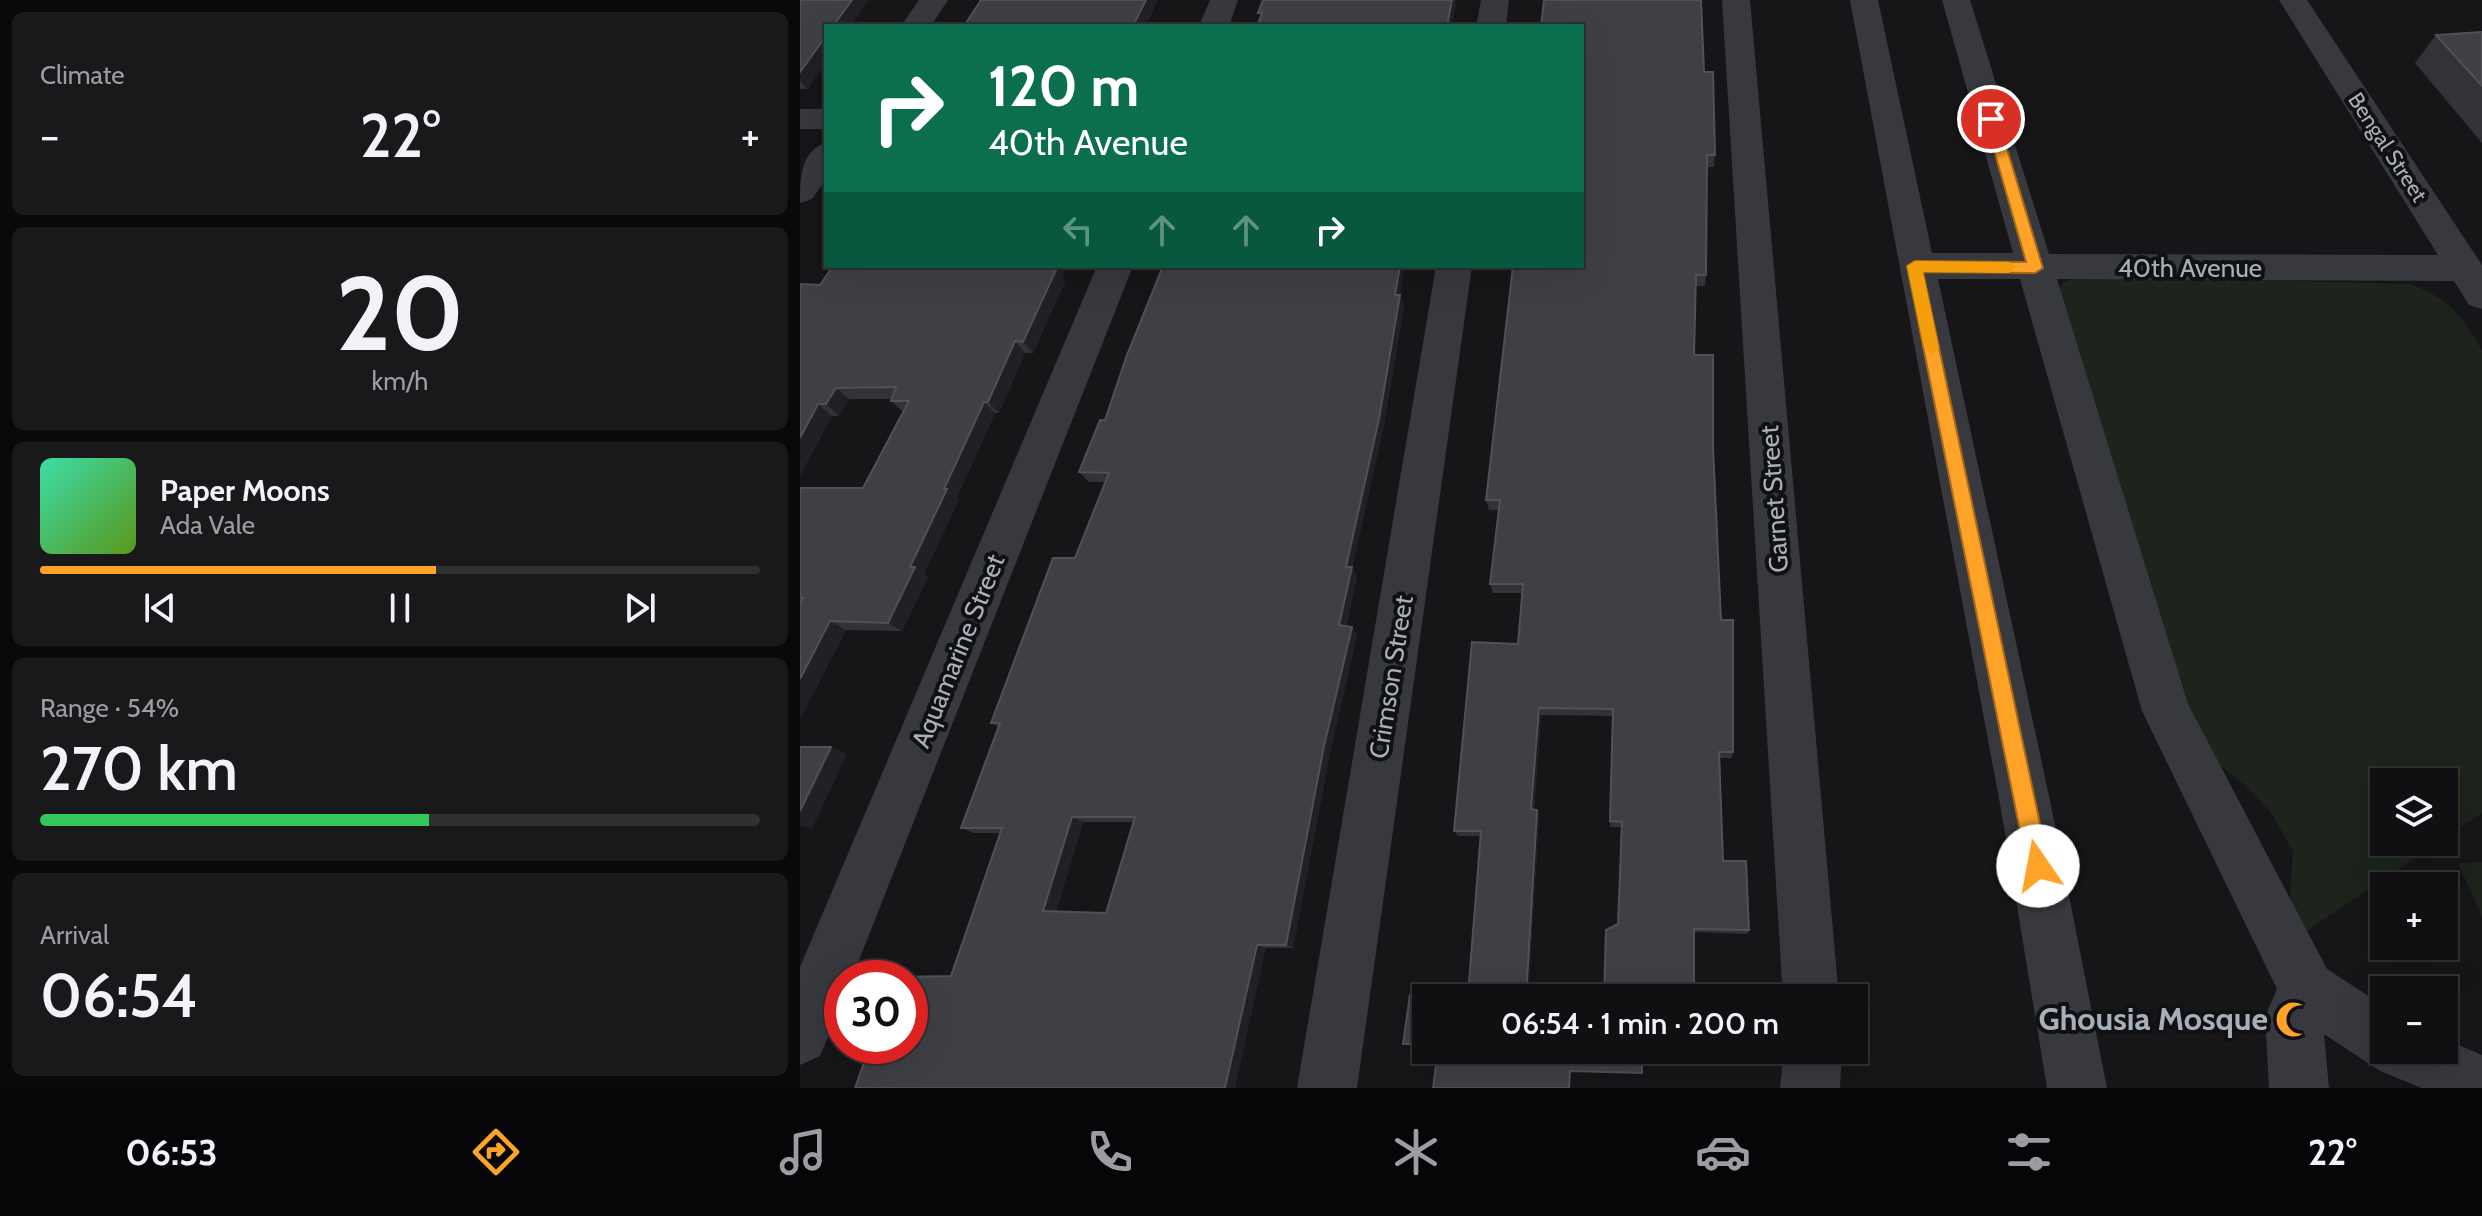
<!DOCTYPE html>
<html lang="en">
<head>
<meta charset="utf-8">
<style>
	body { margin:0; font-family:Cabin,sans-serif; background:#19191c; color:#f1f3f6; height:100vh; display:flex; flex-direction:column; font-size:30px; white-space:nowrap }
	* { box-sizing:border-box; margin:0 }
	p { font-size:26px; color:#9c9da0 }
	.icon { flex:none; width:44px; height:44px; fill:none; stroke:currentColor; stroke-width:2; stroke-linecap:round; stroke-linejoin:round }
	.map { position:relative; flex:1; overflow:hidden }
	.details { display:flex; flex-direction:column; gap:12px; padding:12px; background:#09090a; width:800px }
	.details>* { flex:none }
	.top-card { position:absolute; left:24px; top:24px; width:760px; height:244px; border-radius:0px; box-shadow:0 8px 32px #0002,0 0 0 2px #303033; background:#0b6e4f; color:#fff; overflow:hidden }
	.tools { position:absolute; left:1570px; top:768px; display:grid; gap:16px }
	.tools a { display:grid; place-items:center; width:88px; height:88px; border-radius:0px; background:#101013; box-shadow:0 8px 32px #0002,0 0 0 2px #303033; font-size:40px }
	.speed { position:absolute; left:24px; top:960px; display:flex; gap:16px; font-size:40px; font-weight:700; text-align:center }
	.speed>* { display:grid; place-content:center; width:104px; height:104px; border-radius:50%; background:#101013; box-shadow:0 8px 32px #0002,0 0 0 2px #303033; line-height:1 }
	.speed .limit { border:12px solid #d22; background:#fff; color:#111 }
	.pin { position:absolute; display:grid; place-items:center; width:68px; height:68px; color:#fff; margin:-34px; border:4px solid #fff; border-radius:50%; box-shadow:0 2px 8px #0007 }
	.me { position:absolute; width:88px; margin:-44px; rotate:348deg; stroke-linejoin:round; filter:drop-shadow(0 0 6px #0008) }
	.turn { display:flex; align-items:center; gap:28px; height:168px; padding:0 32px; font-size:36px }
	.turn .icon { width:104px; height:104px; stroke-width:2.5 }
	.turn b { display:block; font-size:56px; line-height:68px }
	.lanes { display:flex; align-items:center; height:76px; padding:0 32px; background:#0003; justify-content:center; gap:40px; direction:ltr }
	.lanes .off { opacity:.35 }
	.big { font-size:60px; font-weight:600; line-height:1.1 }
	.details .tile { flex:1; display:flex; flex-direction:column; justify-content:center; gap:12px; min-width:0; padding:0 28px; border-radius:12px; background:#19191c }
	.details .dial { align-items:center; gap:0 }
	.dial b { font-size:104px; line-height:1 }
	.song { display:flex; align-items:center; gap:24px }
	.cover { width:96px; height:96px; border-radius:12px; background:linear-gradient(135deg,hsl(160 70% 55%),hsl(90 70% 35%)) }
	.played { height:8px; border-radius:4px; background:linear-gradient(90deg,#ffa228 55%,#303033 55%) }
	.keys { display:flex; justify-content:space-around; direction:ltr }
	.heat { display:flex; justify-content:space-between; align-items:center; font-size:44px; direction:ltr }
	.charge { height:12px; border-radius:6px; background:linear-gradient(90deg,#34c759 54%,#303033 0) }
	.trip { position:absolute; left:612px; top:984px; width:456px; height:80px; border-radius:0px; background:#101013; box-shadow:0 8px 32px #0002,0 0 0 2px #303033; font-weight:600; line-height:80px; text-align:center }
	.menu { display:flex; height:128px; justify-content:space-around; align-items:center; background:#060608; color:#9c9da0 }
	.menu .icon { width:56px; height:56px }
	.menu .current { color:#ffa228 }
	.menu b { font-size:36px; color:#f1f3f6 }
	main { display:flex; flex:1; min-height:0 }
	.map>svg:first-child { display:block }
</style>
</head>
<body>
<main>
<section class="details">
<div class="tile"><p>Climate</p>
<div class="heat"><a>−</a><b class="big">22°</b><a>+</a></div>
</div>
<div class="tile dial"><b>20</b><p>km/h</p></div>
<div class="tile">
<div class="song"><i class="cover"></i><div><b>Paper Moons</b><p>Ada Vale</p></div></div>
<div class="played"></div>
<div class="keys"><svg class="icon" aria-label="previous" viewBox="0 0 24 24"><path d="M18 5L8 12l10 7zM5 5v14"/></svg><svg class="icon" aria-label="pause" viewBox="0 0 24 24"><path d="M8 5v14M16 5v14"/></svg><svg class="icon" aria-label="next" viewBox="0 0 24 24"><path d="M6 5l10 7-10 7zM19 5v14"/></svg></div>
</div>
<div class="tile"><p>Range · 54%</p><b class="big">270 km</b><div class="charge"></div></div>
<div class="tile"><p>Arrival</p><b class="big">06:54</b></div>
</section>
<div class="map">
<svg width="1682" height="1088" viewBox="0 0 1682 1088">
	<rect width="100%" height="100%" fill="#161619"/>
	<g fill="#1c241c">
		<path d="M1280,276L1610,284C1651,300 1660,313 1682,350V813L1644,839V782H1584V842H1639L1499,936L1490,896L1493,851L1471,813L1444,784L1402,752L1254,297L1263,283Z"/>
		<path d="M1682,862V917L1658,863Z"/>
	</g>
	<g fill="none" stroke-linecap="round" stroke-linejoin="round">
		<g fill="#37393e" fill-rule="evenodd">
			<path d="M119,0H148L131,26H101Z"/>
			<path d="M410,0H438L429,26H399Z"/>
			<path d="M681,0H709L706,26H676Z"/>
			<path d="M922,0H950L1039,998H983Z"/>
			<path d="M1050,0H1078L1132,253H1213L1142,0H1170L1249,254L1638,255L1479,0H1507L1682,265V309L1669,305L1654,281L1257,279L1388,704L1527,969L1584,1006V1050H1644V1039L1682,1055V1088H1622L1580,1071L1524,1034L1529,1088H1469L1465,1017L1477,989L1342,711L1220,279H1138L1253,815L1307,1088H1247L1202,815Z"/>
			<rect x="0" y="109" width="26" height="20"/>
			<path d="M26,143V179L12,199L0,203C0,178 0,151 26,143Z"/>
			<path d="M297,266H333L52,978H42V1003L20,1056L0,1065V967Z"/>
			<path d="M636,266H672L557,1088H497Z"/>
			<path d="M984,1050H1042L1040,1088H980Z"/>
		</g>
	</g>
	<g fill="#323237" fill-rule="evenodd">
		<path d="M0,0L26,26V62L7,89H0Z"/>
		<path d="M744,0H901L904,72H913L915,155L914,167H907L906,275L905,286H896L894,355H913V447L921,620H933V752L931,758H920L923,861H946L949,930L947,934L894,932V998H804L806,930L818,924L821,827H810V821L813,716L741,715L734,810H737L739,815L728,998H626V1045L603,1044L610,995H668L681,836H658L654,831L672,642L718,644L722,593H693L690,584L699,510H689L686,500L713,266H782V26H741Z"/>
		<path d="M1682,32V143L1615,63L1636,35Z"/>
		<path d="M33,266H267L262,277L265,282L233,353H225L199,413H195L157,497L159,499L124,574L128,577L102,631L46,630L0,719V488H63L103,412L91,401V399H49L39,416H32L0,475V286L20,285Z"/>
		<path d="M600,296L604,307L583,429L552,568L557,576L546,626L552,627L557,635L530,753L493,948H466L151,976L200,833H174L161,828L198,727L191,723L275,558L305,482H289L279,472L305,420ZM283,822H333L306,913L256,911Z"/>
	</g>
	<g fill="#212125">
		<path d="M52,0H69L51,26H33Z"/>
		<path d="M346,0H358L346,26H333Z"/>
		<path d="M652,0H657L652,26H647Z"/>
		<path d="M26,36V62L7,89L0,81V72Z"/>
		<path d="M252,266H267L262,277L265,282L233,353L223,342Z"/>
		<path d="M600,266H605L600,296L604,307L583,429L552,568L557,576L544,633L539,625L546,567Z"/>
		<path d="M215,341L225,353L199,413L188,402Z"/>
		<path d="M36,388L49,399L39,416L26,404Z"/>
		<path d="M184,402L195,413L157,497L159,499L124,574L128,577L102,631L88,623L144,489Z"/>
		<path d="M18,404L32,416L0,475V438Z"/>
		<path d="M30,621L46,630L0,719V679Z"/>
		<path d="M552,627L557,635L530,753L493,948L486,945L524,746Z"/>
		<path d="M739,708L741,715L733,815L731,809Z"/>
		<path d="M31,747L47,754L12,829L0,826V811Z"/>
		<path d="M737,810L739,815L728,998H726Z"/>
		<path d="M272,817L283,822L255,914L243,911Z"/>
		<path d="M457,945L466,948L435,1088H425Z"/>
	</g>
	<g fill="#3e4045" stroke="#4f5157" stroke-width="2" fill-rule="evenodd">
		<path d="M0,0H52L33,26H26V36L0,72Z"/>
		<path d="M181,0H346L333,26H164Z"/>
		<path d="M463,0H652L647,26H457L462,13H458Z"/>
		<path d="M744,0H901L904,72H913L915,155H907L906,275H896L894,355H913V447L921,620H933V752H919L923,861H946L949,930L894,929V998H804L806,930L818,924L822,822L810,821L813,709L739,708L731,809L737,810L726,998H626V1044H603L610,995H668L681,831H654L672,642L718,644L723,584H690L700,500H686L713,266H782V26H741Z"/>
		<path d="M1682,32V86L1636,35Z"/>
		<path d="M33,266H252L250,269L256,270L223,342L215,341L188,402H184L144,489H147L110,567H115L88,623L30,621L0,679V603L3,598H0V488H63L109,401H91L96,387L36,388L26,404H18L0,438V286L1,284L20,285Z"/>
		<path d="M363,266H600L595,295H600L579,419L546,567H552L539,625L552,627L524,746L486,945H457L425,1088H55L70,1046H110V978L95,977L151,976L202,828H161L200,723H191L253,558H275L309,473L279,472L300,420H305L327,355ZM272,817H335L306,913L243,911Z"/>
		<path d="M0,747H31L0,811Z"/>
		<path d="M638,1050H842V1073L770,1071L769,1088H633Z"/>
	</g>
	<path fill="#ffa228" stroke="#a6691a" stroke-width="2" d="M1191,115L1198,119L1243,268L1235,273L1123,272L1249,866L1246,874L1238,877L1230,874L1227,866L1107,266L1115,261L1226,262L1185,119Z"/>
	<path fill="#f59e0b" d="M1115,261L1209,262L1216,267L1209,273L1123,272L1139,348L1132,354L1124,348L1107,266Z"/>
	<defs>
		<symbol id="mosque-bare" viewBox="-9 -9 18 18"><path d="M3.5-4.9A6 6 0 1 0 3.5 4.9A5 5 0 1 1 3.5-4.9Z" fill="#ffa228" stroke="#111114" stroke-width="2.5" paint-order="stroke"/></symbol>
	</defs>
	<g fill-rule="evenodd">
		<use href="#mosque-bare" x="1468" y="994" width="51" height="51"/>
	</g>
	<g text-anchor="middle" stroke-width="8" stroke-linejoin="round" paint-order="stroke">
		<g font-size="22" fill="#a7afba" stroke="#111114">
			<text transform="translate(1588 147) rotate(57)" y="8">Bengal Street</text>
		</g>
		<g font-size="26" fill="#a7afba" stroke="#111114">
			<text x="1390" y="277">40th Avenue</text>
			<text transform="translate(974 499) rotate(-94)" y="9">Garnet Street</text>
			<text transform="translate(158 651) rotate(-68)" y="9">Aquamarine Street</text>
			<text transform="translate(591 677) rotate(-81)" y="9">Crimson Street</text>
		</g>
		<g font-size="32" font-weight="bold" fill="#a7afba" stroke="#111114" text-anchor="end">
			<text x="1468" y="1030">Ghousia Mosque</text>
		</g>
	</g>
</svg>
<div class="tools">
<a><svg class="icon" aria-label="layers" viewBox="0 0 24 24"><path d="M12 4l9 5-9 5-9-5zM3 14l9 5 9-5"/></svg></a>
<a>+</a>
<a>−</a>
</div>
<div class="speed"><div class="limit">30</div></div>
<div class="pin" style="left:1191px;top:119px;background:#d93025"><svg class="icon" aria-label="arrive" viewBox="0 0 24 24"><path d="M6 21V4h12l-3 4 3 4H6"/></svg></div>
<svg class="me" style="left:1238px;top:866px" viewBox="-20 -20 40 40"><circle r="19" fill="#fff"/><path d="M0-13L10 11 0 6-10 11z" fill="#ffa228"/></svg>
<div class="trip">06:54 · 1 min · 200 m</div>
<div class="top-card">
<div class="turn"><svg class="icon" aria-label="right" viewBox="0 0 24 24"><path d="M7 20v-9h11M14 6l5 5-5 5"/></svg><div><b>120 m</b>40th Avenue</div></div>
<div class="lanes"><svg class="icon off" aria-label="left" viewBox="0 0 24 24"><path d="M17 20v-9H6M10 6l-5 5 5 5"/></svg><svg class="icon off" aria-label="ahead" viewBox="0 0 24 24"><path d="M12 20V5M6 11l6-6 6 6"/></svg><svg class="icon off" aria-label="ahead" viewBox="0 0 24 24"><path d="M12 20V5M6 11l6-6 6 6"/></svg><svg class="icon" aria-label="right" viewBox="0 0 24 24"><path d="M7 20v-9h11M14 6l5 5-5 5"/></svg></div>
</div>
</div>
</main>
<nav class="menu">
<b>06:53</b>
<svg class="icon current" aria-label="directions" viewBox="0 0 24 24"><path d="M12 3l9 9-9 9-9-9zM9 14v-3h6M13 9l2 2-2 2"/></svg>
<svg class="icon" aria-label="music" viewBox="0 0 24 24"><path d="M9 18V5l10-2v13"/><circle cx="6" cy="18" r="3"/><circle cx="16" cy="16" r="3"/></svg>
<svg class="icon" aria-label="phone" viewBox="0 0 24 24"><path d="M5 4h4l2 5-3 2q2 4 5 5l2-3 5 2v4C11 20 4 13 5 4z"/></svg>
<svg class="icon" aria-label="climate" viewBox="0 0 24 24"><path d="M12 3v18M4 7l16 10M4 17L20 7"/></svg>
<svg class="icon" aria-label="car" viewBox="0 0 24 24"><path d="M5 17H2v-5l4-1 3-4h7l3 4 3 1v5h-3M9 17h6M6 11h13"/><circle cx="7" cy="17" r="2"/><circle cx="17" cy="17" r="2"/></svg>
<svg class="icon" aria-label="filters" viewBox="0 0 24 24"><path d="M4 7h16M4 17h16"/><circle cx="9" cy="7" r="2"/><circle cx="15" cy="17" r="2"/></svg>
<b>22°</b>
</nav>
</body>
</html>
